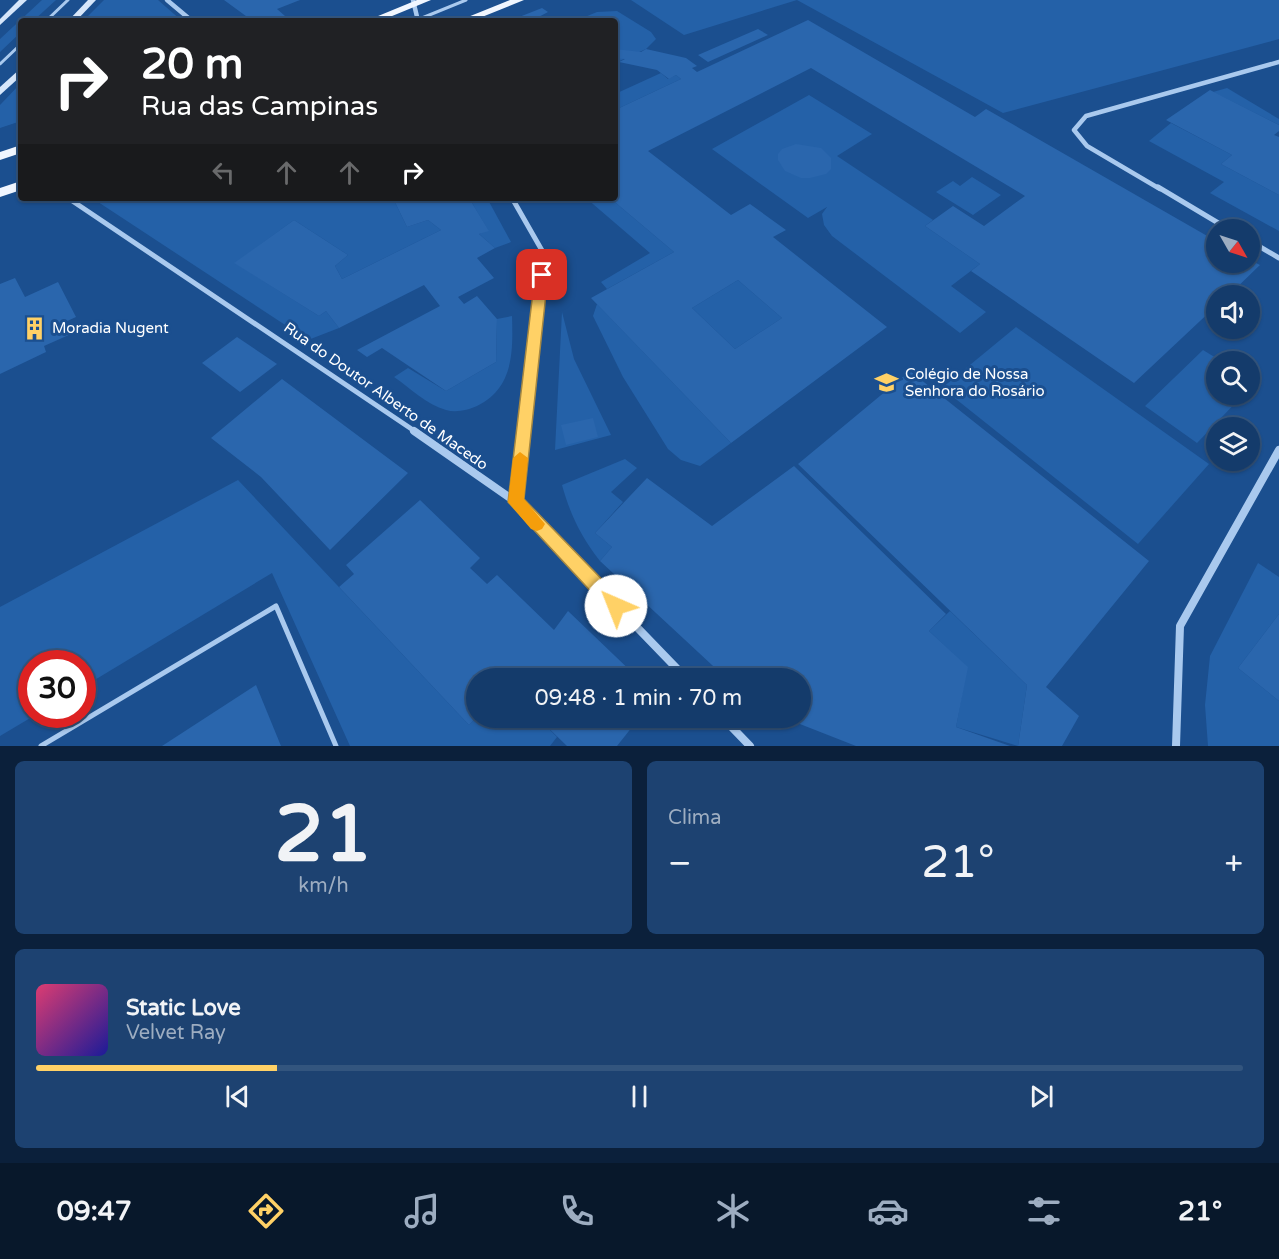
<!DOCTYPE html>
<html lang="pt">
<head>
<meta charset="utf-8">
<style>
	body { margin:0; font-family:"Varela Round",sans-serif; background:#1d4271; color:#f1f3f6; height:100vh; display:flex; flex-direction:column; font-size:22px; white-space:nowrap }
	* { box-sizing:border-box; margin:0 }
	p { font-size:20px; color:#9dadc1 }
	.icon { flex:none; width:33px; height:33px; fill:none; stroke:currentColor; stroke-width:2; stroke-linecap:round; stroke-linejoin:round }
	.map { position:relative; height:746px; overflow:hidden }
	.sheet { display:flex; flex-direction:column; gap:15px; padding:15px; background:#0b203b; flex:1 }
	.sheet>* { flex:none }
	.top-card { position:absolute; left:18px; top:18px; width:600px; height:183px; border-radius:6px; box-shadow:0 2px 4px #0004,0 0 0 2px #33557e; background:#202124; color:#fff; overflow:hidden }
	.needle { width:39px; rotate:129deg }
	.fabs { position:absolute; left:1206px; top:219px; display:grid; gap:12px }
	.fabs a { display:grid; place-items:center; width:54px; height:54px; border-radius:50%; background:#143b6b; box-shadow:0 2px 4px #0004,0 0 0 2px #33557e; font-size:30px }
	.speed { position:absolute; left:18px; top:650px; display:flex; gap:12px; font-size:30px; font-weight:700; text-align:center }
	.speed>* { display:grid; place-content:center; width:78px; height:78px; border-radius:50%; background:#143b6b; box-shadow:0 2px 4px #0004,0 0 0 2px #33557e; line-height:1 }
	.speed .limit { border:9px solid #d22; background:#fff; color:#111 }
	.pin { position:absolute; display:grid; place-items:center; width:51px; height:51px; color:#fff; margin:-26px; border-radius:12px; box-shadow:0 3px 9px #0006 }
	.me { position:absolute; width:66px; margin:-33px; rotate:316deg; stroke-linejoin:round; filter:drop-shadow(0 0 4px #0008) }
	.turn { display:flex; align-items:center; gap:21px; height:126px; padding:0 24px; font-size:27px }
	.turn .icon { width:78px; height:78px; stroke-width:2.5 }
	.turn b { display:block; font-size:42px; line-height:51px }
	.lanes { display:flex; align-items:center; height:57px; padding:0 24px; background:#0003; justify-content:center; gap:30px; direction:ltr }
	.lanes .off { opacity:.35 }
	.big { font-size:45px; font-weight:600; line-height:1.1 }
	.sheet .tile { flex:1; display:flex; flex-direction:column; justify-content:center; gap:9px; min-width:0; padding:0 21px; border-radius:9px; background:#1d4271 }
	.sheet .dial { align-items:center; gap:0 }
	.dial b { font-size:78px; line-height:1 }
	.song { display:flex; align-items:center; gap:18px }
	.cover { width:72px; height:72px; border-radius:9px; background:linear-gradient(135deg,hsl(340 70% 55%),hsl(240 70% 35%)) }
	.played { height:6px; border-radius:3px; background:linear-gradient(90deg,#ffd166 20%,#33557e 20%) }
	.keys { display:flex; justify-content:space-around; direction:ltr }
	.heat { display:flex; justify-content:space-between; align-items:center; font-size:33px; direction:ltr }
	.sheet .tiles { flex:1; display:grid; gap:15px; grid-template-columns:1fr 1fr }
	.tile:last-child { grid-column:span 2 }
	.trip { position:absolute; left:466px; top:668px; width:345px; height:60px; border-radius:30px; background:#143b6b; box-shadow:0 2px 4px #0004,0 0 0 2px #33557e; font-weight:600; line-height:60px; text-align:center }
	.tabs { display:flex; height:96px; justify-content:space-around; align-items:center; background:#08182b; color:#9dadc1 }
	.tabs .icon { width:42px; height:42px }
	.tabs .on { color:#ffd166 }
	.tabs b { font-size:27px; color:#f1f3f6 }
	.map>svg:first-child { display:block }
</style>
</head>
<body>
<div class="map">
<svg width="1279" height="746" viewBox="0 0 1279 746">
	<rect width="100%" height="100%" fill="#1b4f8f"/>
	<g fill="#2461a8">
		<path d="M42,0H56L33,21H21V32L0,52V39Z"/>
		<path d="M104,0H158L182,21H83Z"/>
		<path d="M631,0H1279V39L1003,113L797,0L684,35Z"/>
		<path d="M617,11L651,32L656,39L646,49L615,63V21H575L597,12Z"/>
		<path d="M661,73L668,79L676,75L681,79L615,110V94Z"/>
		<path d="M21,83V121L0,128V105Z"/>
		<path d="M1227,88L1279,119V125L1213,92Z"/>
		<path d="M809,95L872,134L837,156L933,220L925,226L980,264L951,286L986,312L960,333L832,236L824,225L822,214L827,207L808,218L712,149Z"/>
		<path d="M1171,123L1232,155L1221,164L1279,195V231L1210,193L1224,182L1149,141Z"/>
		<path d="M972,177L1001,195L973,215L936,192L953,181L960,186Z"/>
		<path d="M92,198H393L407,227L428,220L441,230L342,279L335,266L348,255L294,220L235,263L319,316L326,311L339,328L308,340Z"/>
		<path d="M469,198H487L511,242L495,248L479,234L488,230Z"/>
		<path d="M586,198H610L674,252L607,289L601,282L650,253Z"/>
		<path d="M738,280L782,318L735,349L692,308Z"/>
		<path d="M597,304L731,443L700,466L681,460L668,449L623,377L593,316Z"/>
		<path d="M562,312L574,359L611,435L555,450Z"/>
		<path d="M512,316C513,351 514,388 477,406C468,410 456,413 446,410C427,405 410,388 394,377L408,368L446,391L496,362L497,319Z"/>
		<path d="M1016,327L1209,464L1138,544L942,388Z"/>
		<path d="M1203,350L1221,361L1216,362V394L1243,395L1197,443L1145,406Z"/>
		<path d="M625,459L637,468L611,492L623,502L595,533L612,547L600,561C581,537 570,514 562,485Z"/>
		<path d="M238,480L469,725L477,717H537L557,737L550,746H350L272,573L83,687L82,663H32V714H37L0,736V607Z"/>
		<path d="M1258,563L1279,577V614L1238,668L1279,701V746H1208L1205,705L1210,656Z"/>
		<path d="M950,611L1027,685L1018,746L956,727L967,667L929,631Z"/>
	</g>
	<g fill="#2a66ad" fill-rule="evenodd">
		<path d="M224,0H300L277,9L285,16L280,21H261L255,17L250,19Z"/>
		<path d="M542,8L548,12L531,21H509Z"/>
		<path d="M808,20L975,117L986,109L1216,241V262H1250V260L1260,265L1228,296H1216V306L1134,383L971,271L980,264L925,226L953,206L984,226L1025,196L811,68L648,151L731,215L750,204L786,230L773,237L887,327L731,443L591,298L674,252L610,198H615V110L681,79L676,75L669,79L657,70L619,62L625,59L615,58V49L641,52L646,49L686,58L697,66L692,68L697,72ZM738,280L782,318L735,349L692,308Z"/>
		<path d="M758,29L768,35L708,62L698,55Z"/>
		<path d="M1210,90L1279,125V131L1274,135L1279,137V195L1221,164L1232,155L1166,120Z"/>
		<path d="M796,144L821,148L831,158V169L826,174L810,178H801L785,171L778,160V154L782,149Z"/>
		<path d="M393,198H469L489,231L479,234L495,248L477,258L494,278L458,297L464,304L477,296L497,319L496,362L446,391L382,348L367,357L357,350L440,306L424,285L339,328L326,311L319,316L234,263L294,220L348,255L335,266L342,279L441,230L428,220L407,227Z"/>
		<path d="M15,278L25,297L58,282L76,317L65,322L71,334L44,346L46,352L0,374V284Z"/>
		<path d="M237,337L277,364L240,392L202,363Z"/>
		<path d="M910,371L1149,561L1046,687L1079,716L1062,746H1018L1027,685L798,464Z"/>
		<path d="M282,379L408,473L330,550L261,477L211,438Z"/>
		<path d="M593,418L598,437L566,445L561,425Z"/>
		<path d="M794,466L946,614L929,631L968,667L956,727L1010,746H856L782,717H801V678H726L600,561L612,547L595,533L647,478L712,526Z"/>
		<path d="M420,500L480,558L470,568L487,584L497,575L554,630L568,611L638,678H477V717L469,725L339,587L354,574L346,565Z"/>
		<path d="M1279,614V701L1238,668Z"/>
		<path d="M256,685L281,746H162Z"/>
		<path d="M537,717H640L617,746H567Z"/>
	</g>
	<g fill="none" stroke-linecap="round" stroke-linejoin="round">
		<g stroke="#a9c9ee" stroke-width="3">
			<path d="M417,20L466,0"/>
			<path d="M46,21L68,0"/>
			<path d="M0,64L21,44"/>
		</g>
		<path stroke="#a9c9ee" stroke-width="5" d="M41,746L276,606L336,746"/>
		<g stroke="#a9c9ee" stroke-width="4.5">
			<path d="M167,0L192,21"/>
			<path d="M413,0L418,21"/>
			<path d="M1160,189L1087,146L1074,130L1086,116L1279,62"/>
		</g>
		<g stroke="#a9c9ee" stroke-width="5">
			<path d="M1158,187L1230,230"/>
			<path d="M68,198L416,432"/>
			<path d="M512,198L544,254L524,432"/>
			<path d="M1250,241L1279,258"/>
		</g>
		<g stroke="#a9c9ee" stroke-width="8">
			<path d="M414,431L516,502L686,678"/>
			<path d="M516,502L524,431"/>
			<path d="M722,717L750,746"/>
			<path d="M1176,746L1180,626L1279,450"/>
		</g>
		<g fill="#d6e6fa" fill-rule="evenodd">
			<path d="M19,0H27L0,25V19Z"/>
			<path d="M88,0H96L76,21H68Z"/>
			<path d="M21,68V76L0,95V87Z"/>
		</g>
		<g fill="#f0f6ff" fill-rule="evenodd">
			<path d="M417,0H431L380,21H366Z"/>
			<path d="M510,0H524L472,21H458Z"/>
			<path d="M21,145V153L0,160V152Z"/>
			<path d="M21,181V190L0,197V188Z"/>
		</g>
	</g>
	<path fill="#ffd166" stroke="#a68842" stroke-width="1.5" d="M542,271L548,275L524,499L622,600L624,606L622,612L616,614L610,612L508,502L535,275Z"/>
	<path fill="#f59e0b" d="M520,452L528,458L524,499L545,524L542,529L537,531L531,529L508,502L513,458Z"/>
	<defs>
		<symbol id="building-bare" viewBox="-9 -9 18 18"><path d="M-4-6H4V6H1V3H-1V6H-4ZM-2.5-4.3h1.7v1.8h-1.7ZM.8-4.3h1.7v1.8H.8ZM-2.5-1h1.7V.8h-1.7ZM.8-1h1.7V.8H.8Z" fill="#ffd166" stroke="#1b4f8f" stroke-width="2.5" paint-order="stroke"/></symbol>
		<symbol id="school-bare" viewBox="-9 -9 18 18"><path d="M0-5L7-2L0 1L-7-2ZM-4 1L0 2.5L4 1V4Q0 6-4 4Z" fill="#ffd166" stroke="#1b4f8f" stroke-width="2.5" paint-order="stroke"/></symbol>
	</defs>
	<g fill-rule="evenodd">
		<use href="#building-bare" x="18" y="312" width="33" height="33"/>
		<use href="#school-bare" x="870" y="366" width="33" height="33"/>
	</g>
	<g text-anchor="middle" stroke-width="6" stroke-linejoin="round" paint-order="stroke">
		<g font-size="15" fill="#fff" stroke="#1b4f8f" text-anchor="start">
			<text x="52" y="333">Moradia Nugent</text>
			<text x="905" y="379">Colégio de Nossa<tspan x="905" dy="17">Senhora do Rosário</tspan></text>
		</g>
		<g font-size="15" fill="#fff" stroke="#1b4f8f">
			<text transform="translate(386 396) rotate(35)" y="5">Rua do Doutor Alberto de Macedo</text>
		</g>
	</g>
</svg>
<div class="fabs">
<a><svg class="needle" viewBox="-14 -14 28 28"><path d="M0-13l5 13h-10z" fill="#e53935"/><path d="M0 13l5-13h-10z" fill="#9dadc1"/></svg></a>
<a><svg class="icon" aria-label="sound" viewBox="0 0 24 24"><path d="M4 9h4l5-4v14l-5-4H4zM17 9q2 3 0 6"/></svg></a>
<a><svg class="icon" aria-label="search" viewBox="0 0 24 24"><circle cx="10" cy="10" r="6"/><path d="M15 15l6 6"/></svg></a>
<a><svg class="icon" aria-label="layers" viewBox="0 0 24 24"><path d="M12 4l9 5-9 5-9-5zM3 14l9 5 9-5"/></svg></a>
</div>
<div class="speed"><div class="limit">30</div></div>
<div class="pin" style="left:542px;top:275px;background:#d93025"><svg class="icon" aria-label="arrive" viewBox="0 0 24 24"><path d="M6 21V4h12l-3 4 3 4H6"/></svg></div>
<svg class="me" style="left:616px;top:606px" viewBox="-20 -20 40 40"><circle r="19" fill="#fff"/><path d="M0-13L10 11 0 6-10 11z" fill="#ffd166"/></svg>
<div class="trip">09:48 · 1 min · 70 m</div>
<div class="top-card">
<div class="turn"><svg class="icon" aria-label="right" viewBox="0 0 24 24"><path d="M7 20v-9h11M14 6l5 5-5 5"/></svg><div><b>20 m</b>Rua das Campinas</div></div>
<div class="lanes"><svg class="icon off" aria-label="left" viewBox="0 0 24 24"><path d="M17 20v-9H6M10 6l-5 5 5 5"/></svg><svg class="icon off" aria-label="ahead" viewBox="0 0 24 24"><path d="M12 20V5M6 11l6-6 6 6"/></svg><svg class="icon off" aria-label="ahead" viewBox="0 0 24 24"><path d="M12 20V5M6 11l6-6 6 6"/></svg><svg class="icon" aria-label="right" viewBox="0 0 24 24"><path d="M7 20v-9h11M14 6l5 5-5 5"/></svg></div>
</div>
</div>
<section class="sheet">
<div class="tiles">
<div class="tile dial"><b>21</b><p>km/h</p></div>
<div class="tile"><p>Clima</p>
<div class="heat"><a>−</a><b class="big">21°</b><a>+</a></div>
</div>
<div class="tile">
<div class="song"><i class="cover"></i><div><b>Static Love</b><p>Velvet Ray</p></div></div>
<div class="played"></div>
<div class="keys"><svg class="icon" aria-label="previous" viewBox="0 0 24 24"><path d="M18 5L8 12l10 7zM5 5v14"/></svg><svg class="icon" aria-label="pause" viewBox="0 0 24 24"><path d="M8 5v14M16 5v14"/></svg><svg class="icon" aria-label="next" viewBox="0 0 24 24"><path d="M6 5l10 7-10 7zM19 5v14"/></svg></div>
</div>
</div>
</section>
<nav class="tabs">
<b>09:47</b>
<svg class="icon on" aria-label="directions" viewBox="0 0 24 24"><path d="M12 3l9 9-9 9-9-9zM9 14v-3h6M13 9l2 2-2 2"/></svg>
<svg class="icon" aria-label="music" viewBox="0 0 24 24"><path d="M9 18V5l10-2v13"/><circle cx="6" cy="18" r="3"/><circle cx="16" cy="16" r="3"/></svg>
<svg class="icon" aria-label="phone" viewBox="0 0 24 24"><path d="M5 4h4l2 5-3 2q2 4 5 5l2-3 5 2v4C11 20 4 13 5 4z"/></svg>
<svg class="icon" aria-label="climate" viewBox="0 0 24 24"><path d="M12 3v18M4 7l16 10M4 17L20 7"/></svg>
<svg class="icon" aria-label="car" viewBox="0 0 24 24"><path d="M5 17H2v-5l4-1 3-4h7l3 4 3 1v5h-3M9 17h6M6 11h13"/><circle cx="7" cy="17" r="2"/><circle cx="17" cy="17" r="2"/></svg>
<svg class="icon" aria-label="filters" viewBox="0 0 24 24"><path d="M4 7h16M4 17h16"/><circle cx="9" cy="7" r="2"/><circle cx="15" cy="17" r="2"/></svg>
<b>21°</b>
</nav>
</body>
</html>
